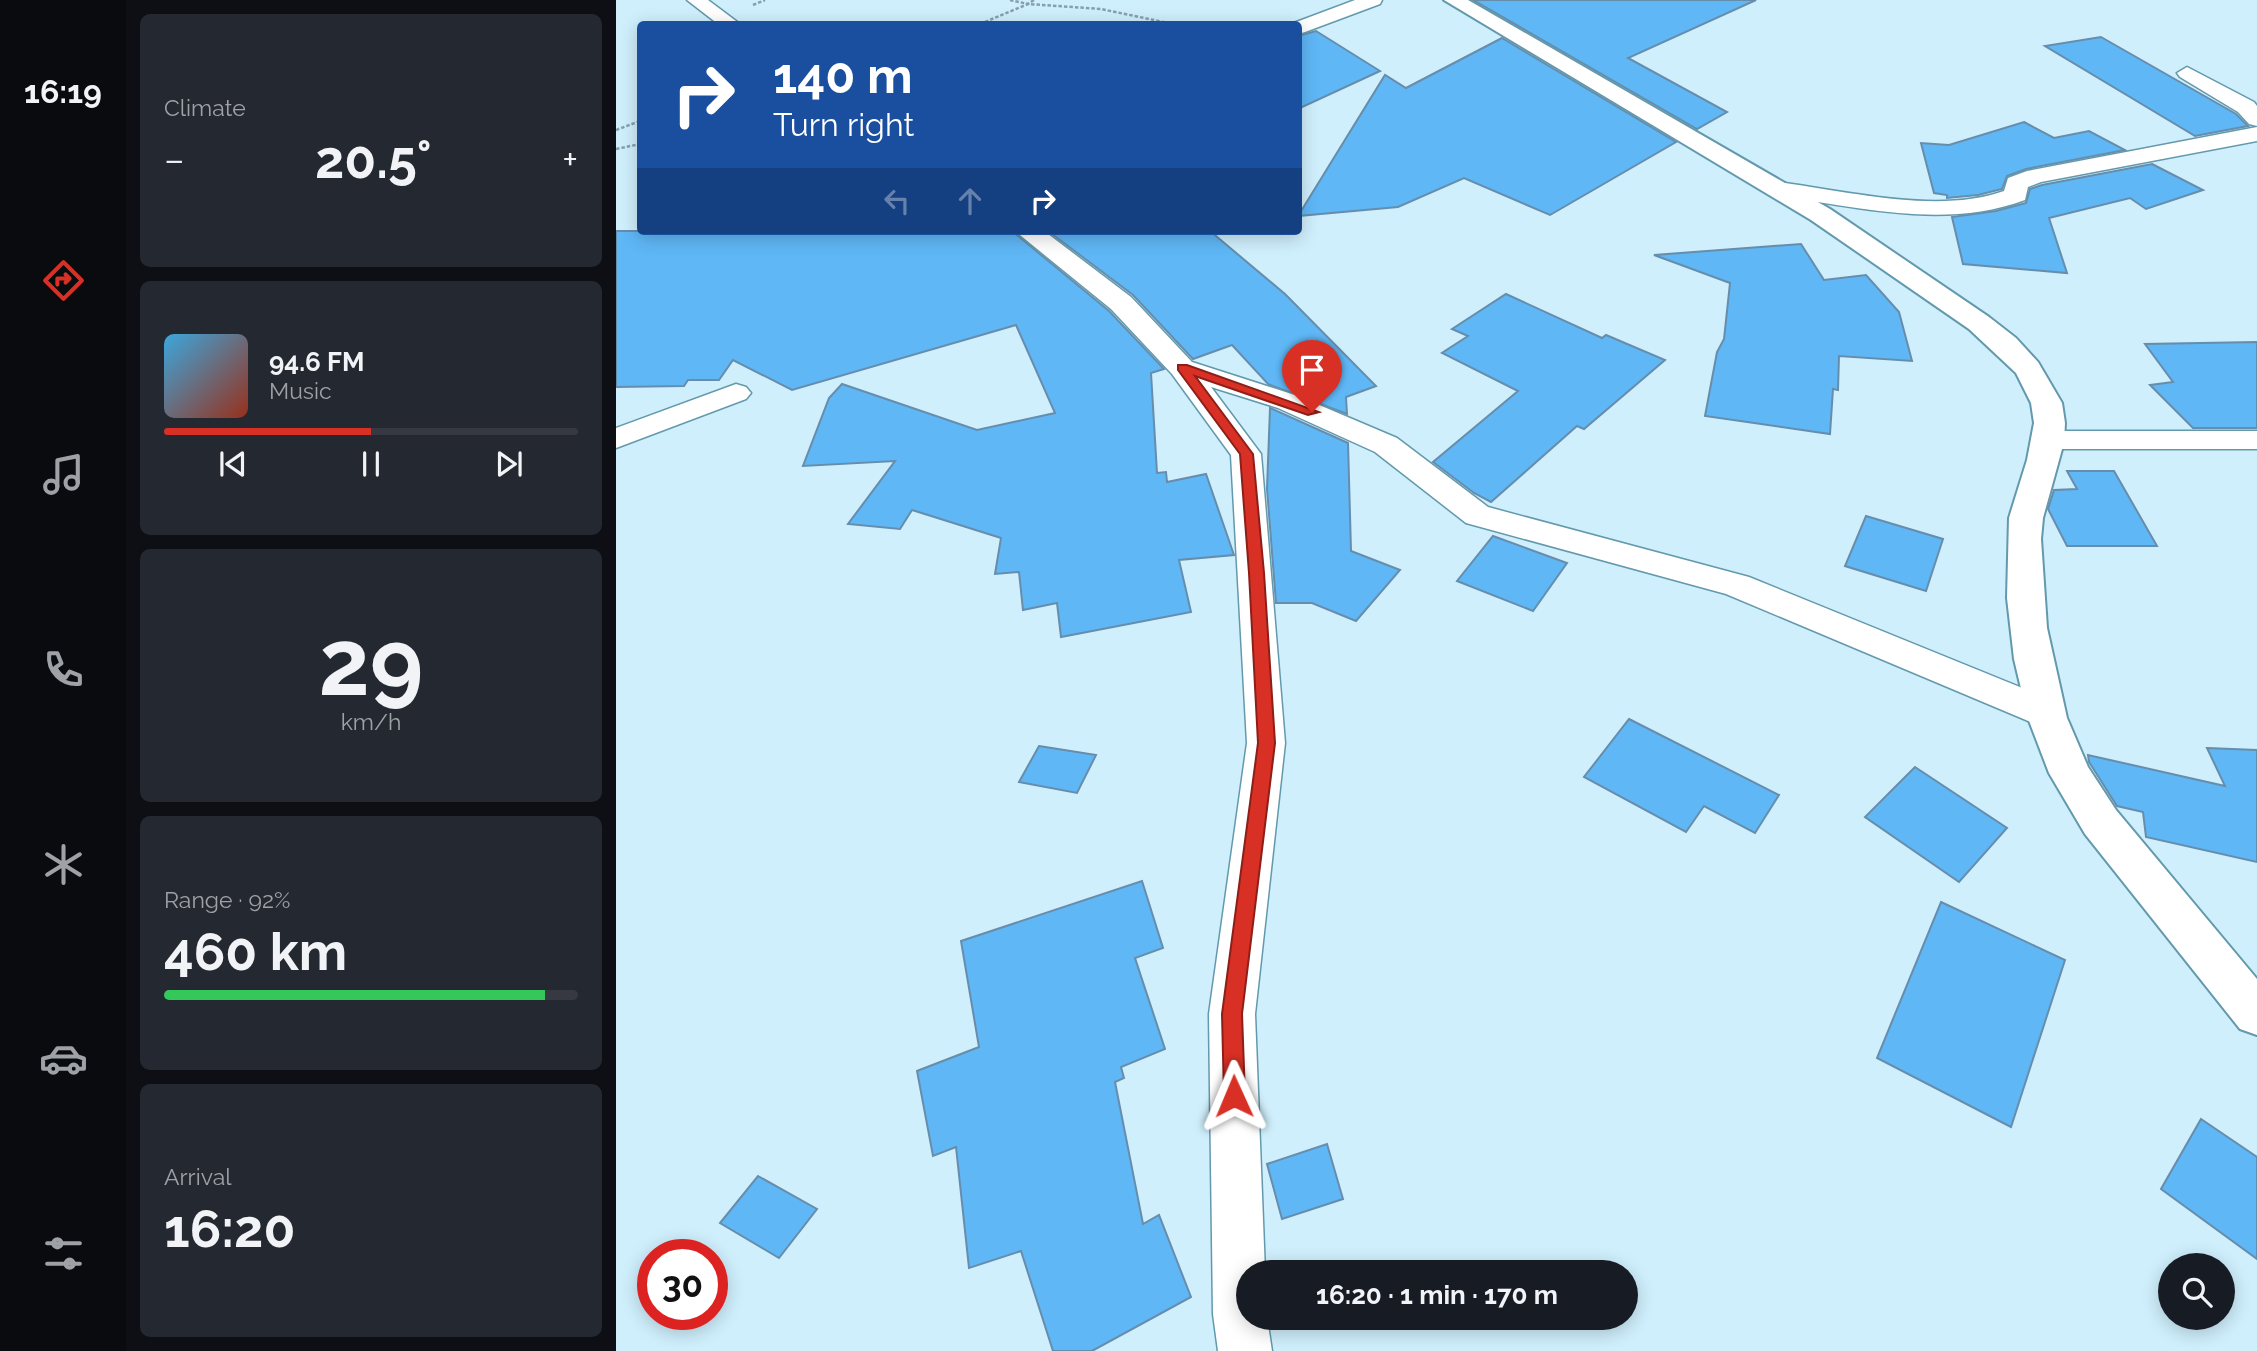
<!DOCTYPE html>
<html lang="en">
<head>
<meta charset="utf-8">
<style>
	body { margin:0; font-family:Raleway,sans-serif; background:#242831; color:#f1f3f6; height:100vh; display:flex; flex-direction:column; font-size:26px; white-space:nowrap }
	* { box-sizing:border-box; margin:0 }
	p { font-size:23px; color:#9ea1a6 }
	.icon { flex:none; width:38px; height:38px; fill:none; stroke:currentColor; stroke-width:2; stroke-linecap:round; stroke-linejoin:round }
	.map { position:relative; flex:1; overflow:hidden }
	.panel { display:flex; flex-direction:column; gap:14px; padding:14px; background:#0d0f14; width:490px }
	.panel>* { flex:none }
	.guide { position:absolute; left:21px; top:21px; width:665px; height:214px; border-radius:7px; box-shadow:0 4px 18px #0003; background:#1a4fa0; color:#fff; overflow:hidden }
	.fabs { position:absolute; left:1542px; top:1253px; display:grid; gap:14px }
	.fabs a { display:grid; place-items:center; width:77px; height:77px; border-radius:50%; background:#171b24; box-shadow:0 4px 18px #0003; font-size:35px }
	.speed { position:absolute; left:21px; top:1239px; display:flex; gap:14px; font-size:35px; font-weight:700; text-align:center }
	.speed>* { display:grid; place-content:center; width:91px; height:91px; border-radius:50%; background:#171b24; box-shadow:0 4px 18px #0003; line-height:1 }
	.speed .limit { border:10px solid #d22; background:#fff; color:#111 }
	.pin { position:absolute; display:grid; place-items:center; width:60px; height:60px; color:#fff; margin:-72px -30px; border-radius:50% 50% 50% 0; rotate:-45deg; box-shadow:0 0 7px #0007 }
	.pin .icon { rotate:45deg }
	.me { position:absolute; width:77px; margin:-38px; rotate:359deg; stroke-linejoin:round; filter:drop-shadow(0 0 5px #0008) }
	.turn { display:flex; align-items:center; gap:24px; height:147px; padding:0 21px; font-size:32px }
	.turn .icon { width:91px; height:91px; stroke-width:2.5 }
	.turn b { display:block; font-size:49px; line-height:60px }
	.lanes { display:flex; align-items:center; height:66px; padding:0 21px; background:#0003; justify-content:center; gap:35px; direction:ltr }
	.lanes .off { opacity:.35 }
	.big { font-size:52px; font-weight:700; line-height:1.1 }
	.panel .tile { flex:1; display:flex; flex-direction:column; justify-content:center; gap:10px; min-width:0; padding:0 24px; border-radius:10px; background:#242831 }
	.panel .dial { align-items:center; gap:0 }
	.dial b { font-size:91px; line-height:1 }
	.song { display:flex; align-items:center; gap:21px }
	.cover { width:84px; height:84px; border-radius:10px; background:linear-gradient(135deg,hsl(200 70% 55%),hsl(10 70% 35%)) }
	.played { height:7px; border-radius:4px; background:linear-gradient(90deg,#d93025 50%,#363941 50%) }
	.keys { display:flex; justify-content:space-around; direction:ltr }
	.heat { display:flex; justify-content:space-between; align-items:center; font-size:38px; direction:ltr }
	.charge { height:10px; border-radius:5px; background:linear-gradient(90deg,#34c759 92%,#363941 0) }
	.trip { position:absolute; left:620px; top:1260px; width:402px; height:70px; border-radius:35px; background:#171b24; box-shadow:0 4px 18px #0003; font-weight:700; line-height:70px; text-align:center }
	main { display:flex; flex:1; min-height:0 }
	.tab-bar { display:flex; flex-direction:column; width:126px; justify-content:space-around; align-items:center; background:#090b0e; color:#9ea1a6 }
	.tab-bar .icon { width:49px; height:49px }
	.tab-bar .on { color:#d93025 }
	.tab-bar b { font-size:32px; color:#f1f3f6 }
	.map>svg:first-child { display:block }
</style>
</head>
<body>
<main>
<nav class="tab-bar">
<b>16:19</b>
<svg class="icon on" aria-label="directions" viewBox="0 0 24 24"><path d="M12 3l9 9-9 9-9-9zM9 14v-3h6M13 9l2 2-2 2"/></svg>
<svg class="icon" aria-label="music" viewBox="0 0 24 24"><path d="M9 18V5l10-2v13"/><circle cx="6" cy="18" r="3"/><circle cx="16" cy="16" r="3"/></svg>
<svg class="icon" aria-label="phone" viewBox="0 0 24 24"><path d="M5 4h4l2 5-3 2q2 4 5 5l2-3 5 2v4C11 20 4 13 5 4z"/></svg>
<svg class="icon" aria-label="climate" viewBox="0 0 24 24"><path d="M12 3v18M4 7l16 10M4 17L20 7"/></svg>
<svg class="icon" aria-label="car" viewBox="0 0 24 24"><path d="M5 17H2v-5l4-1 3-4h7l3 4 3 1v5h-3M9 17h6M6 11h13"/><circle cx="7" cy="17" r="2"/><circle cx="17" cy="17" r="2"/></svg>
<svg class="icon" aria-label="filters" viewBox="0 0 24 24"><path d="M4 7h16M4 17h16"/><circle cx="9" cy="7" r="2"/><circle cx="15" cy="17" r="2"/></svg>
</nav>
<section class="panel">
<div class="tile"><p>Climate</p>
<div class="heat"><a>−</a><b class="big">20.5°</b><a>+</a></div>
</div>
<div class="tile">
<div class="song"><i class="cover"></i><div><b>94.6 FM</b><p>Music</p></div></div>
<div class="played"></div>
<div class="keys"><svg class="icon" aria-label="previous" viewBox="0 0 24 24"><path d="M18 5L8 12l10 7zM5 5v14"/></svg><svg class="icon" aria-label="pause" viewBox="0 0 24 24"><path d="M8 5v14M16 5v14"/></svg><svg class="icon" aria-label="next" viewBox="0 0 24 24"><path d="M6 5l10 7-10 7zM19 5v14"/></svg></div>
</div>
<div class="tile dial"><b>29</b><p>km/h</p></div>
<div class="tile"><p>Range · 92%</p><b class="big">460 km</b><div class="charge"></div></div>
<div class="tile"><p>Arrival</p><b class="big">16:20</b></div>
</section>
<div class="map">
<svg width="1641" height="1351" viewBox="0 0 1641 1351">
	<rect width="100%" height="100%" fill="#cfeffc"/>
	<g fill="#5fb7f6" stroke="#668dac" stroke-width="2">
		<path d="M857,0H1140L1012,58L1111,112L1081,129Z"/>
		<path d="M700,31L764,71L682,109V36Z"/>
		<path d="M1485,37L1620,114L1632,126L1579,136L1429,46Z"/>
		<path d="M886,38L1060,142L934,215L848,178L782,207L682,216L769,75L790,88Z"/>
		<path d="M1408,122L1438,138L1473,131L1509,150L1410,169L1391,176L1386,189L1362,195L1331,198V195L1318,193L1305,143L1333,145Z"/>
		<path d="M1536,164L1587,190L1530,209L1514,198L1433,218L1451,273L1347,264L1336,217L1380,211L1410,203L1414,189L1426,185Z"/>
		<path d="M0,231H396L493,311L548,369L535,373L541,473L550,472L551,482L590,474L618,555L563,560L575,612L445,637L441,603L407,610L403,572L379,574L385,538L296,510L284,529L232,524L279,461L187,466L213,398L226,384L361,430L439,413L400,325L176,390L117,360L103,380H72L68,386L0,387Z"/>
		<path d="M432,231H594L669,294L760,386L730,397L731,414L652,384L616,345L577,359L517,295Z"/>
		<path d="M1185,244L1208,280L1250,275L1283,312L1296,361L1223,356L1222,390L1217,389L1214,434L1089,416L1101,352L1108,339L1114,283L1038,255Z"/>
		<path d="M890,294L986,338L990,335L1049,360L968,429L961,426L875,502L858,493L817,462L902,391L826,353L852,336L836,329Z"/>
		<path d="M1641,342V428H1577L1534,385L1557,382L1529,344Z"/>
		<path d="M654,408L732,443L735,551L784,570L740,621L696,603H660L651,489Z"/>
		<path d="M1451,471H1498L1541,546H1451L1432,509L1438,490L1461,489Z"/>
		<path d="M1250,516L1327,539L1310,591L1229,566Z"/>
		<path d="M877,536L951,563L917,611L841,581Z"/>
		<path d="M1013,719L1163,795L1139,833L1088,806L1070,832L968,777Z"/>
		<path d="M423,746L480,755L461,793L403,782Z"/>
		<path d="M1591,748L1641,750V862L1530,837L1527,812L1501,806L1473,762L1472,755L1609,786Z"/>
		<path d="M1299,767L1391,828L1343,882L1249,817Z"/>
		<path d="M526,881L547,948L519,958L549,1049L505,1067L508,1078L499,1082L527,1224L543,1215L575,1297L476,1351H437L405,1251L353,1268L340,1147L317,1156L301,1071L363,1047L345,941Z"/>
		<path d="M1325,902L1449,960L1395,1127L1261,1058Z"/>
		<path d="M1585,1119L1641,1157V1259L1545,1189Z"/>
		<path d="M711,1144L727,1199L666,1219L651,1164Z"/>
		<path d="M142,1176L201,1209L163,1258L104,1223Z"/>
	</g>
	<g fill="none" stroke-linecap="round" stroke-linejoin="round">
		<defs>
			<g id="street">
				<path d="M71,0H92L124,24H102Z"/>
				<path d="M739,0H766L764,4L689,32L682,34V24H675Z"/>
				<path d="M1571,67L1638,102L1641,106V126L1633,124L1622,112L1564,77L1561,73Z"/>
				<path d="M1641,127V141L1425,182L1412,187L1409,200C1331,229 1248,208 1169,197L1161,195L1157,190L1161,185L1169,183C1235,192 1324,214 1388,191L1392,178L1411,171Z"/>
				<path d="M399,231H428L515,297L576,362L682,396L781,438L872,507L1133,577L1443,703L1449,713L1443,723L1430,727L1417,723L1110,594L850,523L759,452L662,408L595,387L645,454L669,743L639,1014L649,1272H632V1318H651L656,1351H602L597,1314L593,1014L631,743L615,455L556,374L495,309Z"/>
				<path d="M120,384L130,387L135,393L130,399L0,448V428Z"/>
				<path d="M1435,431H1641V449H1435L1424,447L1420,440L1424,433Z"/>
			</g>
			<path id="secondary" d="M828,0H852L1214,209L1373,317L1400,338L1422,362L1446,403L1449,423L1448,442L1427,518L1425,539L1431,628L1451,718L1472,767L1500,810L1641,979V1035L1624,1029L1469,834L1433,773L1412,718L1398,659L1391,598L1393,518L1411,460L1418,423L1415,403L1400,373L1353,329L1195,220Z"/>
		</defs>
		<use href="#street" stroke="#6399ac" stroke-width="3"/>
		<use href="#secondary" stroke="#6399ac" stroke-width="4"/>
		<g stroke="#86a0ab" stroke-width="2.5" stroke-dasharray="3.5 2" stroke-linecap="butt">
			<path d="M394,0L412,4L418,0"/>
			<path d="M137,5L149,0"/>
			<path d="M364,24L412,4L485,9L557,24"/>
			<path d="M0,130L24,121"/>
			<path d="M0,149L24,144"/>
		</g>
		<use href="#street" fill="#fff" fill-rule="evenodd"/>
		<use href="#secondary" fill="#fff" fill-rule="evenodd"/>
	</g>
	<path fill="#d93025" stroke="#8d1f18" stroke-width="2" d="M562,365H571L703,412L692,415L579,376L637,454L648,573L659,743L626,1014L629,1096L626,1103L618,1106L611,1103L608,1096L606,1014L642,743L633,573L624,454L562,370Z"/>
</svg>
<div class="fabs">
<a><svg class="icon" aria-label="search" viewBox="0 0 24 24"><circle cx="10" cy="10" r="6"/><path d="M15 15l6 6"/></svg></a>
</div>
<div class="speed"><div class="limit">30</div></div>
<div class="pin" style="left:696px;top:412px;background:#d93025"><svg class="icon" aria-label="arrive" viewBox="0 0 24 24"><path d="M6 21V4h12l-3 4 3 4H6"/></svg></div>
<svg class="me" style="left:618px;top:1096px" viewBox="-20 -20 40 40"><path d="M0-17L14 15 0 8-14 15z" fill="#d93025" stroke="#fff" stroke-width="4"/></svg>
<div class="trip">16:20 · 1 min · 170 m</div>
<div class="guide">
<div class="turn"><svg class="icon" aria-label="right" viewBox="0 0 24 24"><path d="M7 20v-9h11M14 6l5 5-5 5"/></svg><div><b>140 m</b>Turn right</div></div>
<div class="lanes"><svg class="icon off" aria-label="left" viewBox="0 0 24 24"><path d="M17 20v-9H6M10 6l-5 5 5 5"/></svg><svg class="icon off" aria-label="ahead" viewBox="0 0 24 24"><path d="M12 20V5M6 11l6-6 6 6"/></svg><svg class="icon" aria-label="right" viewBox="0 0 24 24"><path d="M7 20v-9h11M14 6l5 5-5 5"/></svg></div>
</div>
</div>
</main>
</body>
</html>
